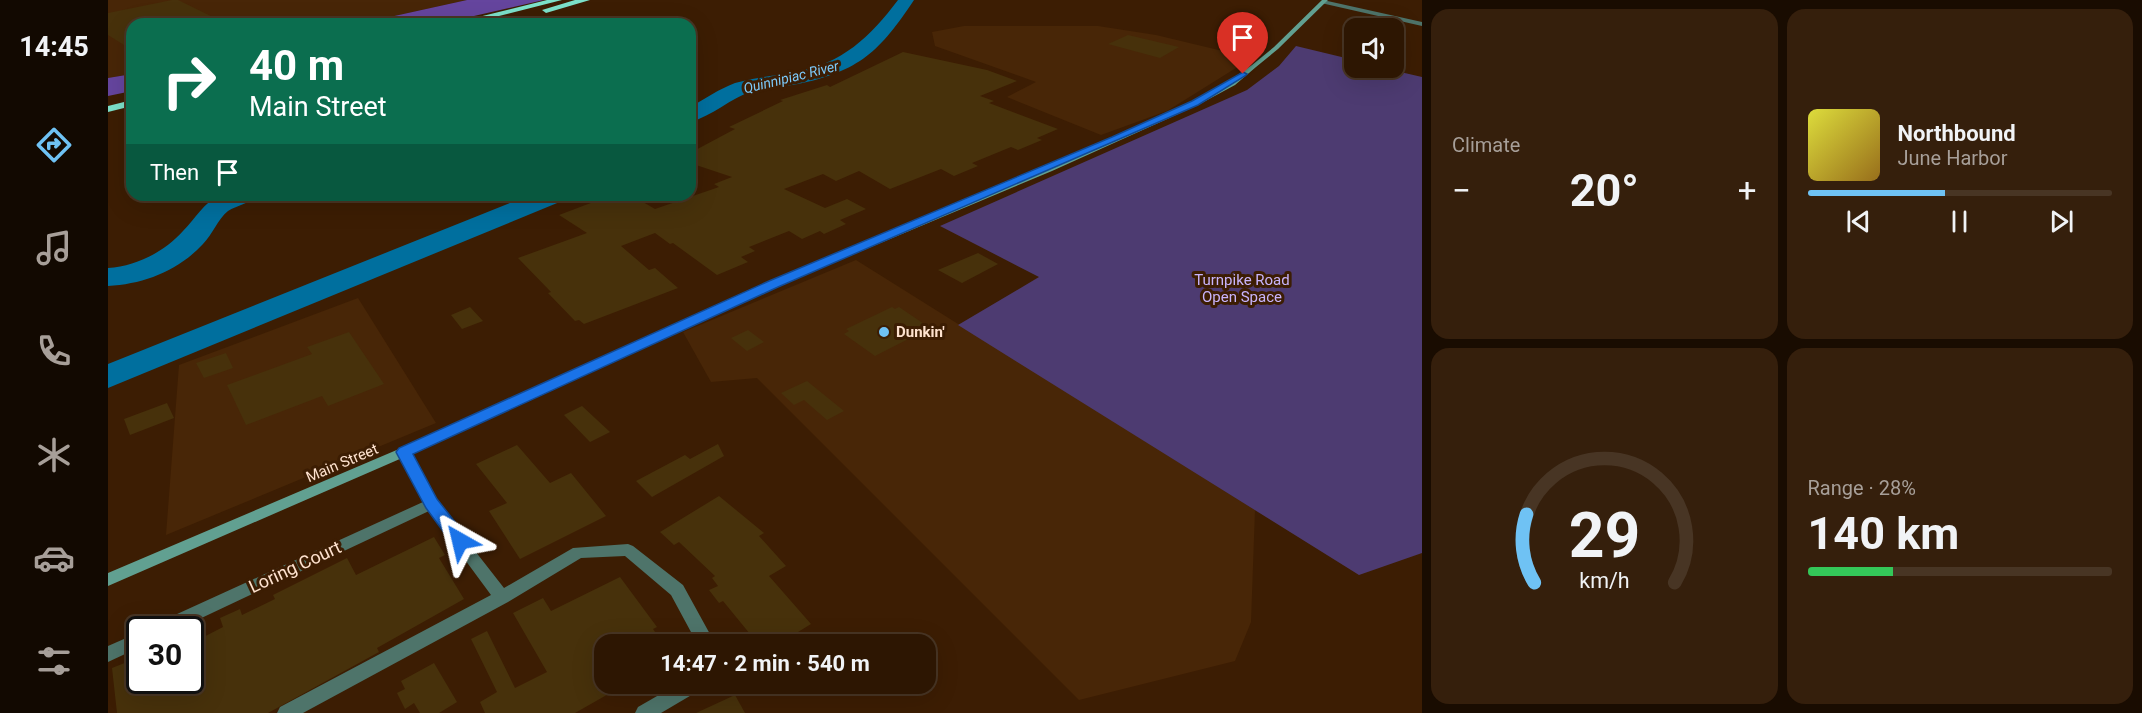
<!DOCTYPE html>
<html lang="en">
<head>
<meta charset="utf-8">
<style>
	body { margin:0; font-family:Roboto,sans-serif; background:#351f0c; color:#f1f3f6; height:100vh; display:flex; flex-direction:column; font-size:22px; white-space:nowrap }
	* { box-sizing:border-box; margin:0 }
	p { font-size:20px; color:#a79f99 }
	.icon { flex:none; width:33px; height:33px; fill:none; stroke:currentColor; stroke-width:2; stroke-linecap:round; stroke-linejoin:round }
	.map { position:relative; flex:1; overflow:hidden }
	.drawer { display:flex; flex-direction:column; gap:9px; padding:9px; background:#190c01; width:720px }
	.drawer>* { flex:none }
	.hud { position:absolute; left:18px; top:18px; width:570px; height:183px; border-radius:18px; box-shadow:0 6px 24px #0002,0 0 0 2px #483524; background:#0b6e4f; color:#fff; overflow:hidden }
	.controls { position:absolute; left:1236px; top:18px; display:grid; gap:12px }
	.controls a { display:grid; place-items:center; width:60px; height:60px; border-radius:12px; background:#2d1602; box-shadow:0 6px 24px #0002,0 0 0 2px #483524; font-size:30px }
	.speed { position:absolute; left:18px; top:616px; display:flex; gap:12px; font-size:30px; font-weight:700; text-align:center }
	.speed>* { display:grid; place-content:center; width:78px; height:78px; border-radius:50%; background:#2d1602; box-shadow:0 6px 24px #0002,0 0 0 2px #483524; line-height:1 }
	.speed .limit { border:3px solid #111; border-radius:9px; background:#fff; color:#111 }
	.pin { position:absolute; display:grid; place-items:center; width:51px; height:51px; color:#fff; margin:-62px -26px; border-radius:50% 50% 50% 0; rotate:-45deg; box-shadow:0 0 6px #0007 }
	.pin .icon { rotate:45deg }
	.me { position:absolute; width:66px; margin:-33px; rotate:323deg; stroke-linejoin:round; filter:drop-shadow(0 0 4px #0008) }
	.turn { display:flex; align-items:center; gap:21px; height:126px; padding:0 24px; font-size:27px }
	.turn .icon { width:78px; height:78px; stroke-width:2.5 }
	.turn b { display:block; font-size:42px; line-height:51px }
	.then { display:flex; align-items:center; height:57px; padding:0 24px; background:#0003; gap:12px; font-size:22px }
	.big { font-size:45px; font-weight:700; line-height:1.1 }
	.drawer .card { flex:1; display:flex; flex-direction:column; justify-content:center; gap:9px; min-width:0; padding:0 21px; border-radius:18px; background:#351f0c }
	.drawer .dial { align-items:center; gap:0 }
	.dial svg { height:156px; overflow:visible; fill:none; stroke:#483524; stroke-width:7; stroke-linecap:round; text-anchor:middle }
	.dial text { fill:#f1f3f6; stroke:none }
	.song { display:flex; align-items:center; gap:18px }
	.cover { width:72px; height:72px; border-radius:9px; background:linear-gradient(135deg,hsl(60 70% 55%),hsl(40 70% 35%)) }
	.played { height:6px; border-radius:3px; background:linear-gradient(90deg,#6fc2f4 45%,#483524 45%) }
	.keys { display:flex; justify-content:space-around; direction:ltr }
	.heat { display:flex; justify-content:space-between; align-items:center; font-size:33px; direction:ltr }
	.charge { height:9px; border-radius:4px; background:linear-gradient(90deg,#34c759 28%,#483524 0) }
	.drawer .tiles { flex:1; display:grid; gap:9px; grid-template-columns:repeat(2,1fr) }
	.trip { position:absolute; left:486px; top:634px; width:342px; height:60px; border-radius:18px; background:#2d1602; box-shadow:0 6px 24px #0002,0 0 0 2px #483524; font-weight:700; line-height:60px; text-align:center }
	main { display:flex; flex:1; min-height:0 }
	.tabs { display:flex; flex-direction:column; width:108px; justify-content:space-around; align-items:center; background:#120901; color:#a79f99 }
	.tabs .icon { width:42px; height:42px }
	.tabs .current { color:#6fc2f4 }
	.tabs b { font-size:27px; color:#f1f3f6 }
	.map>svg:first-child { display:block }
</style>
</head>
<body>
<main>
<nav class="tabs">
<b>14:45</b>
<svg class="icon current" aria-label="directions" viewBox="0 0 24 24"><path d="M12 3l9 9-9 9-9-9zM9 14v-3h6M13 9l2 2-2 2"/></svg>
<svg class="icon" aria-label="music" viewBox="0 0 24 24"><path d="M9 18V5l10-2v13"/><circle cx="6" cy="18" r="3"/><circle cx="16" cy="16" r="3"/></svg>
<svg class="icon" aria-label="phone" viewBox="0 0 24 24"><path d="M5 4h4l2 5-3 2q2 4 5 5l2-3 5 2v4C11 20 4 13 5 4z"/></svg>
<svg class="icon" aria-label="climate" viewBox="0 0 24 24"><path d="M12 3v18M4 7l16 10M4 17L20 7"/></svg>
<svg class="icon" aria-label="car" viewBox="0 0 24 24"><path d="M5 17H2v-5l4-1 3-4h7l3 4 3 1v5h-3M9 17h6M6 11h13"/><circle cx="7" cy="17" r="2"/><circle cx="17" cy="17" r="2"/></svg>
<svg class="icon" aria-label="filters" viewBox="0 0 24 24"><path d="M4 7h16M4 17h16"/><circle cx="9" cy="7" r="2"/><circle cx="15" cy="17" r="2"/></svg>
</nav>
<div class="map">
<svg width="1314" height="713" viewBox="0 0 1314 713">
	<rect width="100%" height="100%" fill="#3c1d03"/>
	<g fill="#482607">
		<path d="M0,0H359L250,24H24V74L0,78Z"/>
		<path d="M856,26H990L1048,35L1144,58L1059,111L993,135L899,97L928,82L827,46L824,32Z"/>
		<path d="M748,260L1147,510L1143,622L1127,661L971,700L649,378L603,382L575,332Z"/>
		<path d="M250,298L328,423L58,535L71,365Z"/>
	</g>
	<path fill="#4d3b71" d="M1188,46L1246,60V68H1275L1314,77V553L1251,575L850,325L931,277L832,226L1139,90L1171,66Z"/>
	<g fill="#65459e">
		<path d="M359,0H436L331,24H250Z"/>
		<path d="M24,74V91L0,96V78Z"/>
	</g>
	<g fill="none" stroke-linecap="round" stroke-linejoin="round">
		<g fill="#006f9e" fill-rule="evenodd">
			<path d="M790,0H806C772,51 752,71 690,84C675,87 659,87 645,91C622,98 605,116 582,122V107C597,99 611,89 627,83C647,77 667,76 687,72C734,64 762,37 790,0Z"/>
			<path d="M112,195H147C140,205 129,205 120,211C110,219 104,235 95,244C70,271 36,284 0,286V268C29,266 56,252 75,231C88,218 95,203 112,195Z"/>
			<path d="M422,195H458L454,201L0,388V364Z"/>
		</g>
	</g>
	<g fill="#47310b">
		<path d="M64,0H70L119,24H24V50L0,35V13Z"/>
		<path d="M1020,35L1071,47L1052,58L1000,44Z"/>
		<path d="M795,52L879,70L909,81L872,96L886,101L881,103L950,129L929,138L934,140L910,150L903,147L864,163L870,166L846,176L833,169L782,189L751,171L728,181L715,174L676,189L717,208L739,199L758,209L732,220L738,224L716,234L712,231L694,239L681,231L641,247L647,251L633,257L640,262L609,275L565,243L562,244L547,233L513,246L541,270L547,268L570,288L476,324L471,320L467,321L440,293L443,292L410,258L479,233L451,215L488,201L504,195H523L547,209L611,187L606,184L624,177L582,163V153L627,129L621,127L675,101L672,100L719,85L722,87Z"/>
		<path d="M870,253L890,264L854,283L830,270Z"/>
		<path d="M362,307L375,321L354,329L343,315Z"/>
		<path d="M784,307L787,309L791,307L822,328L767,356L736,334L741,331L738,329Z"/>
		<path d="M640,330L656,342L639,351L623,338Z"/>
		<path d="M241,332L276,384L220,406L214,396L138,425L119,385L204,354L199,347Z"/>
		<path d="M118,353L125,368L96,378L88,363Z"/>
		<path d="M699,381L736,411L719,420L696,400L686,405L673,393Z"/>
		<path d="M59,403L66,418L22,435L16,419Z"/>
		<path d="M474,406L502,432L482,442L456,415Z"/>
		<path d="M610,444L616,456L544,497L528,481L577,455L582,459Z"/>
		<path d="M409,445L442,483L463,473L498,516L412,559L381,511L399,503L368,464Z"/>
		<path d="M611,496L656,533L651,536L678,566L661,576L703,624L669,645H651L615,601L611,603L601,590L610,586L604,578L607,576L571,542L566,545L552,532Z"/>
		<path d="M326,537L337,555L331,558L356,599L269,648L271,652L160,713H9L4,668L24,660L25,674L32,671V681H82V644L115,627L112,618L132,609L134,615L167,599L165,595L239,558L248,575Z"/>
		<path d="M512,577L549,627L545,629L556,645H496V684H518L467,713H377L372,702L389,692L363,639L379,631L407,688L439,672L405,613L435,598L443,611Z"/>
		<path d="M326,663L349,702L331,713H312L306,703L297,709L289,693L297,689L293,681Z"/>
		<path d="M627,695L637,713H588Z"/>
	</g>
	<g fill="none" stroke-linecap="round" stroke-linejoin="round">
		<g fill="#4e746a" fill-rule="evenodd">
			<path d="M1215,0L1314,22V26L1213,3Z"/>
			<path d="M296,447L301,449L328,501L396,588L465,548L520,544L525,546L575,585L608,645H590L563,595L517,556L473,558L400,602L195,713H169L172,707L383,595L321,511L68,630H43L45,625L315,502L289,452L291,449Z"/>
			<path d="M32,632V647L0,662V646Z"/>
			<path d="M570,684H595L592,690L553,713H527L530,707Z"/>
		</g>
		<path fill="#61a091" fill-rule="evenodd" d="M1214,0H1220L1170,49L1148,67L1127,85L1090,105L944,171L670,286L301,455L0,586V573L291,449L662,282L938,167L1084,101L1121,81L1144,65L1166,47Z"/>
		<g fill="#7ce1ca" fill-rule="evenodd">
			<path d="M439,0H454L359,24H342Z"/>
			<path d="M467,0H482L438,13L434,10Z"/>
			<path d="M24,100V106L0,112V106Z"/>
		</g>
	</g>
	<path fill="#1a73e8" stroke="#114b97" stroke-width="1.5" d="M1135,72L1139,74L1137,76L1090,105L670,287L305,454L329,499L358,536L360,541L358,546L352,547L346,546L318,508L288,452L291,448L661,281L1004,137L1084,101Z"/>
	<circle fill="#6fc2f4" stroke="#3c1d03" stroke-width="2" cx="776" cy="332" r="6"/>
	<g text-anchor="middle" stroke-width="6" stroke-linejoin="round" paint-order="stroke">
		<g font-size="14" font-style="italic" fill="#7cc9f9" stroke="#3c1d03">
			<text transform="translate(683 77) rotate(-14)" y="5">Quinnipiac River</text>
		</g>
		<g font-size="15" fill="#c8b4fc" stroke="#3c1d03">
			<text x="1134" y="285">Turnpike Road<tspan x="1134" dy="17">Open Space</tspan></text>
		</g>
		<g font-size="15" font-weight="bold" fill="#fee2cf" stroke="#3c1d03" text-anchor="start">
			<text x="788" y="337">Dunkin'</text>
		</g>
		<g font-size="15" fill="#fee2cf" stroke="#3c1d03">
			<text transform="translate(234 463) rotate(-23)" y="5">Main Street</text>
		</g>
		<g font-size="18" fill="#fee2cf" stroke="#3c1d03">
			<text transform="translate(187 567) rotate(-25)" y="6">Loring Court</text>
		</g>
	</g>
</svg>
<div class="controls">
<a><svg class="icon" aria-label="sound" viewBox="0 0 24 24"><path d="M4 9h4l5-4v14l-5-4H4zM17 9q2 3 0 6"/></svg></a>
</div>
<div class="speed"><div class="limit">30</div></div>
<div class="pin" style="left:1135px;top:74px;background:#d93025"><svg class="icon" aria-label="arrive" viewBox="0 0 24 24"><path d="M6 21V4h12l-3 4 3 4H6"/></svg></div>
<svg class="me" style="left:352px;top:541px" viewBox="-20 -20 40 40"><path d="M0-17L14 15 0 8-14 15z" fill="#1a73e8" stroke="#fff" stroke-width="4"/></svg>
<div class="trip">14:47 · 2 min · 540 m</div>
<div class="hud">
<div class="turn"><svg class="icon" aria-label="right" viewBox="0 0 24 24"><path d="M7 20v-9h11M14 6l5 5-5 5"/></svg><div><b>40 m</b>Main Street</div></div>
<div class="then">Then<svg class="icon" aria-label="arrive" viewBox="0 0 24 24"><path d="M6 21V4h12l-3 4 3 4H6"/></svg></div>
</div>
</div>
<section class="drawer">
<div class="tiles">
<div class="card"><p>Climate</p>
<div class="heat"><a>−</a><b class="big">20°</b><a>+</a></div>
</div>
<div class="card">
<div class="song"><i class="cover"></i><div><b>Northbound</b><p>June Harbor</p></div></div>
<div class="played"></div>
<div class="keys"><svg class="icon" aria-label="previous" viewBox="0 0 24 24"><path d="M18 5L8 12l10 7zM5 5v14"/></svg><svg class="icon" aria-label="pause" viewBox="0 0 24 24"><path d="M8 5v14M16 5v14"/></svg><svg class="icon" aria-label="next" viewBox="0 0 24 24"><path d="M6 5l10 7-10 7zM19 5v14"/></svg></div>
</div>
<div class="card dial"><svg viewBox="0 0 100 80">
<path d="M14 69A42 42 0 1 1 86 69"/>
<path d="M14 69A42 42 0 0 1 10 34" stroke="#6fc2f4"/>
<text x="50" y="56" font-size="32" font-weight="700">29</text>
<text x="50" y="72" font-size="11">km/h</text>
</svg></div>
<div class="card"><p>Range · 28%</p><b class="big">140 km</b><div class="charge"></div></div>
</div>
</section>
</main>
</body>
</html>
